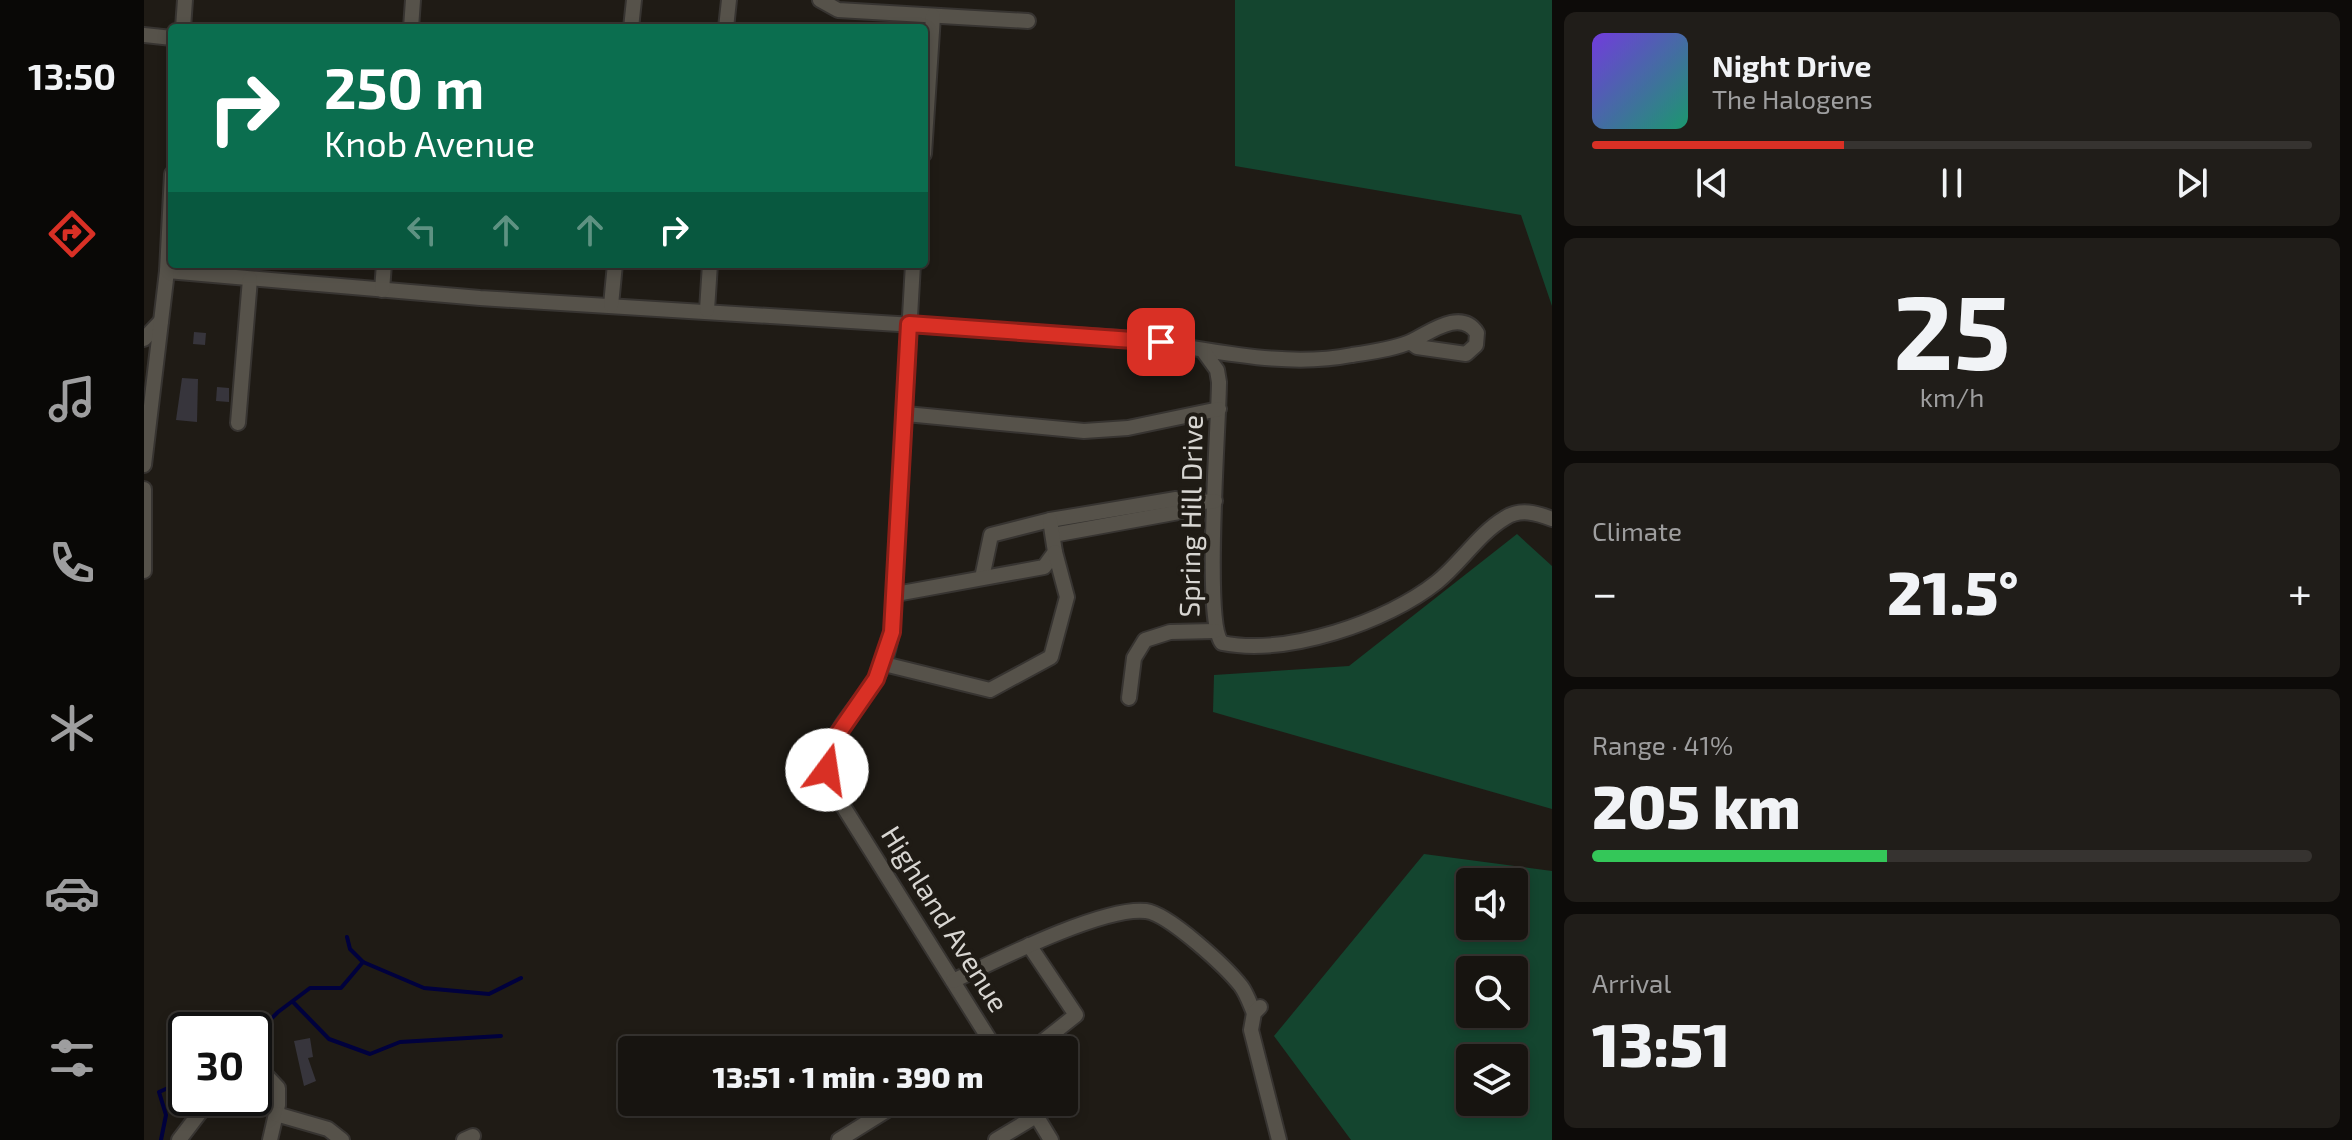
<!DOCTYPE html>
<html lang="en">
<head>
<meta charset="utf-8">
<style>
	body { margin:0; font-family:"Exo 2",sans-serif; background:#201d19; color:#f1f3f6; height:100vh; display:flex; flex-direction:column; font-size:30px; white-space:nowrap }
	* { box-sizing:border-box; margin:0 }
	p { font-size:26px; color:#9e9e9f }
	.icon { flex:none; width:44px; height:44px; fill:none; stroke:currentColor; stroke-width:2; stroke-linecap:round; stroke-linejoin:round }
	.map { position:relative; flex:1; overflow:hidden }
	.sheet { display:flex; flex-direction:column; gap:12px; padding:12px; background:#0d0b09; width:800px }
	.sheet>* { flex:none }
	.guide { position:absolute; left:24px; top:24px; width:760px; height:244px; border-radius:8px; box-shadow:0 4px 12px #0003,0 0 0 2px #363330; background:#0b6e4f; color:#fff; overflow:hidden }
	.controls { position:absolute; left:1312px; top:868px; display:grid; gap:16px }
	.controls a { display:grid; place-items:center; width:72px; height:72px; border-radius:8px; background:#171410; box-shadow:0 4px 12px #0003,0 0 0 2px #363330; font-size:40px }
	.speed { position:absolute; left:24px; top:1012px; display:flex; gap:16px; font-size:40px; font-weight:700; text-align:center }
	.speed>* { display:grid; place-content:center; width:104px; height:104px; border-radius:50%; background:#171410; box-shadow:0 4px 12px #0003,0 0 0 2px #363330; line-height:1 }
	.speed .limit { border:4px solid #111; border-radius:12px; background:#fff; color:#111 }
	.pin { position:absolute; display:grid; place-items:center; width:68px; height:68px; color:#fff; margin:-34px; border-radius:16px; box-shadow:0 4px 12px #0006 }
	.me { position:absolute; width:88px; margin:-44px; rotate:14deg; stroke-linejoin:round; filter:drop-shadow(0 0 6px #0008) }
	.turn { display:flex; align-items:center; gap:28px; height:168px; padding:0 24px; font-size:36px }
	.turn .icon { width:104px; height:104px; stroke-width:2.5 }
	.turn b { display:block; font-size:56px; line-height:68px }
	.lanes { display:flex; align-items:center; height:76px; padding:0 24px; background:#0003; justify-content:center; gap:40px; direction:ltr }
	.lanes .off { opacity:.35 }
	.big { font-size:60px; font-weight:800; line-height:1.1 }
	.sheet .card { flex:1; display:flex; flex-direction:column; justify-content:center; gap:12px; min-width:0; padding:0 28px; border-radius:12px; background:#201d19 }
	.sheet .dial { align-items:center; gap:0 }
	.dial b { font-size:104px; line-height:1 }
	.song { display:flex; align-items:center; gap:24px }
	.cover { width:96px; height:96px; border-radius:12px; background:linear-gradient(135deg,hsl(260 70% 55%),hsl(160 70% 35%)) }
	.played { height:8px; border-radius:4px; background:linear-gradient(90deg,#d93025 35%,#363330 35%) }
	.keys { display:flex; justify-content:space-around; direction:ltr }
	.heat { display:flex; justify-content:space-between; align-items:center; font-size:44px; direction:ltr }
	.charge { height:12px; border-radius:6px; background:linear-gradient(90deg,#34c759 41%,#363330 0) }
	.trip { position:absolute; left:474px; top:1036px; width:460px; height:80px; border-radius:8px; background:#171410; box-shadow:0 4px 12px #0003,0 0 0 2px #363330; font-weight:800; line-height:80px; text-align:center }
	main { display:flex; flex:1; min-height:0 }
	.tabs { display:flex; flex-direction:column; width:144px; justify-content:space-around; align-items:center; background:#090806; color:#9e9e9f }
	.tabs .icon { width:56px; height:56px }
	.tabs .selected { color:#d93025 }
	.tabs b { font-size:36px; color:#f1f3f6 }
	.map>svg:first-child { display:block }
</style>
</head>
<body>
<main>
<nav class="tabs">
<b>13:50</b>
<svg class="icon selected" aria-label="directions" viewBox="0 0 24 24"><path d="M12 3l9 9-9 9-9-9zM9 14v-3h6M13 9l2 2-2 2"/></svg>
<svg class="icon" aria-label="music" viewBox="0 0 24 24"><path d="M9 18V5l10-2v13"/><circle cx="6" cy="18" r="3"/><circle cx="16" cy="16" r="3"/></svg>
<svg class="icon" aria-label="phone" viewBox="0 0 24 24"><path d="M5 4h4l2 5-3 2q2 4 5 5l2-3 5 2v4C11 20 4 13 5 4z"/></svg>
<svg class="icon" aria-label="climate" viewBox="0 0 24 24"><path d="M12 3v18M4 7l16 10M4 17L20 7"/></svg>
<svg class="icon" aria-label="car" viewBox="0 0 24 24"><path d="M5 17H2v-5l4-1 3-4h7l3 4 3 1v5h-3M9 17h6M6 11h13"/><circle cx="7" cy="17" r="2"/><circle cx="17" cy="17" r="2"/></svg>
<svg class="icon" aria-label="filters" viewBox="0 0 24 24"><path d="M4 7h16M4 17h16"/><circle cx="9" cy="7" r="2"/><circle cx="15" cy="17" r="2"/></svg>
</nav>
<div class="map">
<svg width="1408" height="1140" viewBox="0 0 1408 1140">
	<rect width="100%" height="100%" fill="#1f1b15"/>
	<g fill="#14452f" fill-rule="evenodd">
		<path d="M1091,0H1408V306L1377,215L1091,166Z"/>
		<path d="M1373,534L1408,566V809L1069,712L1070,675L1205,666Z"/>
		<path d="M1280,854L1408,871V1140H1207L1130,1036ZM1326,882H1370V926H1326ZM1326,970H1370V1014H1326ZM1326,1058H1370V1102H1326Z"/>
	</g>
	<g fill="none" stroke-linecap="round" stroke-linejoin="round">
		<g stroke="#00013d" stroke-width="4">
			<path d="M219,962L280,988L345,994L377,978"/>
			<path d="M150,1003L185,1039L226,1054L256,1042L357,1036"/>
			<path d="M110,1036L134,1012L166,988H197L219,962L206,949L203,937"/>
			<path d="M17,1140L22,1115L15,1092L42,1080"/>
		</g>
	</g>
	<g fill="#37353c">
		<path d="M50,332L62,333L61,345L49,344Z"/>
		<path d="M38,378L54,379L53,422L32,420Z"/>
		<path d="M73,387L85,388V402L72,401Z"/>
		<path d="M166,1038L169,1057L164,1058L172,1081L160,1086L150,1041Z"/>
	</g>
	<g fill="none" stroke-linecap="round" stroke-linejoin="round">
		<defs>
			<g id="minor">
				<path d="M676,0L694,10L884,21"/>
				<path d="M39,28L41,0"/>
				<path d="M267,28L269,0"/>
				<path d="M487,28L490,0"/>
				<path d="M582,28L585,0"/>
				<path d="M0,35L28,38"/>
				<path d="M780,154L789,16"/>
				<path d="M769,264L748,632C745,649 741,666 731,680C704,722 668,744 694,798L852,1050"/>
				<path d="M23,271L336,298L977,338C1053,345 1132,370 1208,355C1226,352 1252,349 1268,341C1285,333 1317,308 1333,333L1332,345L1322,354L1273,347L1266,342"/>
				<path d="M238,290L240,264"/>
				<path d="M467,305L471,264"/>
				<path d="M563,310L566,264"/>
				<path d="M0,339L17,321"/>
				<path d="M1060,352L1073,370L1075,382C1075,422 1059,623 1078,643C1143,656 1243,622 1293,582C1317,563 1334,534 1361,518C1376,508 1393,513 1408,519"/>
				<path d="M762,414L940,431L984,428L1075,409"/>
				<path d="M94,423L106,279"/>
				<path d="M0,465L23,271L28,174"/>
				<path d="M0,489V571"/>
				<path d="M909,535L1035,512L1043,503"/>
				<path d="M838,578L847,535L906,520L1032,499L1043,503L1071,501"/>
				<path d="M752,594L900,567L911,552L906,520"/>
				<path d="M740,664L846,690L907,657L923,597L911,552"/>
				<path d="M985,698L990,658L1001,640L1026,632L1071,631"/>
				<path d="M885,945L932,1015L888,1050"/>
				<path d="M809,981C851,961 959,906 1002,911C1025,914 1082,967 1097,986C1103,994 1106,1004 1110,1013"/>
				<path d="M1116,1007L1110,1013L1107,1030L1135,1140"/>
				<path d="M110,1072H119L134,1088V1105L126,1140"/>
				<path d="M884,1102L907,1140"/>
				<path d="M132,1114L184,1129L198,1140"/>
				<path d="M35,1140L67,1098"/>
				<path d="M320,1140L329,1136"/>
				<path d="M695,1140L756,1102"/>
				<path d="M852,1140L892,1116"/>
			</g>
		</defs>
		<use href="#minor" stroke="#373431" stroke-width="18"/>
		<use href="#minor" stroke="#56524a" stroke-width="14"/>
	</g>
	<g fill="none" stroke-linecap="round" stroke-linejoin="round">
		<defs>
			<path id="route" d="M683,770L687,744L732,679L748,632L765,324L1017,342"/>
		</defs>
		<use href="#route" stroke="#8d1f18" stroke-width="20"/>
		<use href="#route" stroke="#d93025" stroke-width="14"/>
	</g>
	<g text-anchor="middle" stroke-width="8" stroke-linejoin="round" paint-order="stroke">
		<g font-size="28" fill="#d8d6d2" stroke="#1f1b15">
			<text transform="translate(1047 516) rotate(-89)" y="10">Spring Hill Drive</text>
			<text transform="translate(801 919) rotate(58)" y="10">Highland Avenue</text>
		</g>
	</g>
</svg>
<div class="controls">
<a><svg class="icon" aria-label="sound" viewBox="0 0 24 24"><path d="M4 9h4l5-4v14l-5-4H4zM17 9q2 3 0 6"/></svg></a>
<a><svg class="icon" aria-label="search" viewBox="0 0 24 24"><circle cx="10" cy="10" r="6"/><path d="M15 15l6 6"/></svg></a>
<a><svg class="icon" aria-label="layers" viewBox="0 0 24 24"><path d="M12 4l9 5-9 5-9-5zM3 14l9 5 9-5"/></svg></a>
</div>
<div class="speed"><div class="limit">30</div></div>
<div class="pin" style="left:1017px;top:342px;background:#d93025"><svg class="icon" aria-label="arrive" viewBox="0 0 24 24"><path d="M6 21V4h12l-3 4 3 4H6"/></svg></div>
<svg class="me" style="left:683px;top:770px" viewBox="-20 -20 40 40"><circle r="19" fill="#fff"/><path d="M0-13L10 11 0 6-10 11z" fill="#d93025"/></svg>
<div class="trip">13:51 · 1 min · 390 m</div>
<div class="guide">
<div class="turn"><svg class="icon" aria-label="right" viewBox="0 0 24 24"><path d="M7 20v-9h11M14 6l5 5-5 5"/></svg><div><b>250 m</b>Knob Avenue</div></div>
<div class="lanes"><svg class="icon off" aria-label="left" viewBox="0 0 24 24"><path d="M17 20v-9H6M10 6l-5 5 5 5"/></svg><svg class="icon off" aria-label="ahead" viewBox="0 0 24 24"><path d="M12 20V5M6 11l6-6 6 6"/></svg><svg class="icon off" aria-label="ahead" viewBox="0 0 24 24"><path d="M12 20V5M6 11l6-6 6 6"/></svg><svg class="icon" aria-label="right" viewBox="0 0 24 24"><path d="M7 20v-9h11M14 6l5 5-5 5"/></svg></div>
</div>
</div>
<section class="sheet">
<div class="card">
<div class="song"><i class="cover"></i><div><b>Night Drive</b><p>The Halogens</p></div></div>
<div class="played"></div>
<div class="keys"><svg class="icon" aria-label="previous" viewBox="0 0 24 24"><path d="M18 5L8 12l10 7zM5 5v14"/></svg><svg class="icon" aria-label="pause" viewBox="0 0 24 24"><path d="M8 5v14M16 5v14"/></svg><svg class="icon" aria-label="next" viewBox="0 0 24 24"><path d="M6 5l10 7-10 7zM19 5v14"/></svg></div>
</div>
<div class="card dial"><b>25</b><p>km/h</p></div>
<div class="card"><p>Climate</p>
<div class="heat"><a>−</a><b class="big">21.5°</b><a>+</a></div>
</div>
<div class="card"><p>Range · 41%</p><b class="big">205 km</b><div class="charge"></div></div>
<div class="card"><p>Arrival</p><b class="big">13:51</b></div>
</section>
</main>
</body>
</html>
